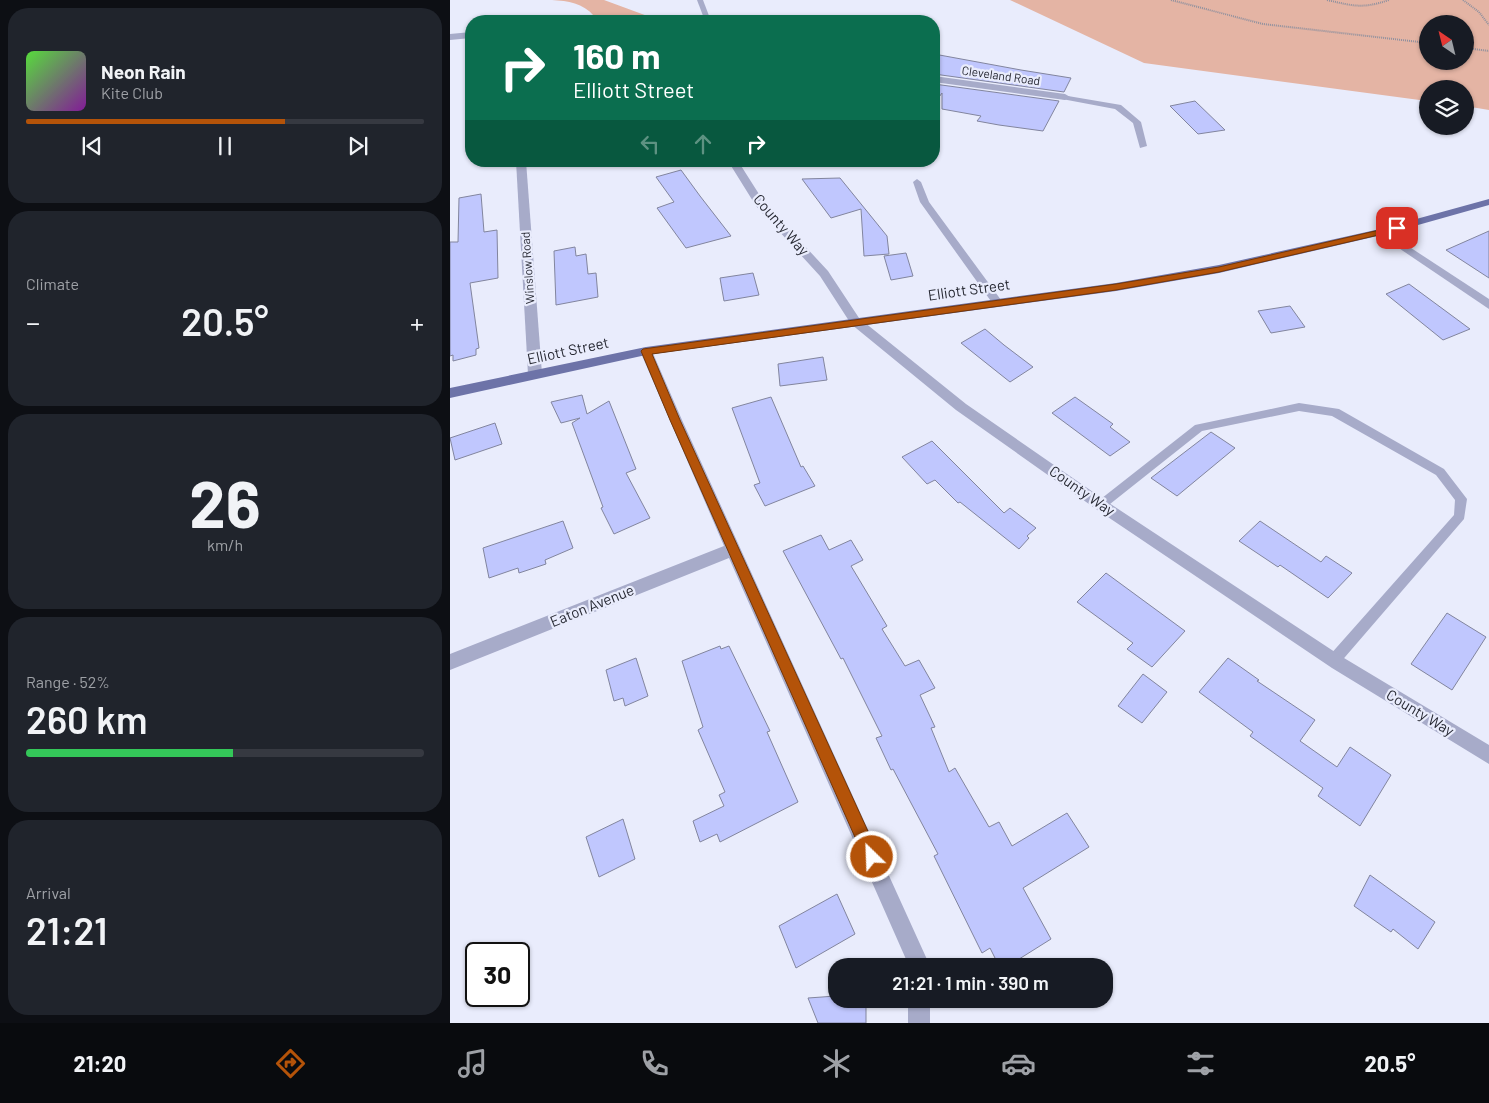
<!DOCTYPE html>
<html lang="en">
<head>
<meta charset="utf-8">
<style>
	body { margin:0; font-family:Barlow,sans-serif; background:#20242c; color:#f1f3f6; height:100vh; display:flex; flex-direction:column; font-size:19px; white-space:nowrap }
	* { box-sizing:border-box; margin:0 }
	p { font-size:16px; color:#9ea1a6 }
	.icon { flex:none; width:28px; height:28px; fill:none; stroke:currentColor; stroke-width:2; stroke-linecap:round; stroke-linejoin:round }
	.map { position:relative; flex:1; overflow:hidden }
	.side { display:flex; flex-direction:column; gap:8px; padding:8px; background:#0d0f14; width:450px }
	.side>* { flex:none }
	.top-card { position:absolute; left:15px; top:15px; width:475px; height:152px; border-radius:20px; box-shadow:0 1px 4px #0004; background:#0b6e4f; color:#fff; overflow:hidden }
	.needle { width:32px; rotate:325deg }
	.controls { position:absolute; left:969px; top:15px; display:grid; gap:10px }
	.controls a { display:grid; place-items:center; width:55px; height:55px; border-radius:50%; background:#171b24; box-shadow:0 1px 4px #0004; font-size:25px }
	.speed { position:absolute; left:15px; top:942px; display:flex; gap:10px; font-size:25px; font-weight:700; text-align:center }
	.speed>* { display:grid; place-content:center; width:65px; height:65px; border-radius:50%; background:#171b24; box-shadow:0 1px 4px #0004; line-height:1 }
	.speed .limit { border:2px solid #111; border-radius:8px; background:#fff; color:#111 }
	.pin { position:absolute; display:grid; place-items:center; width:42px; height:42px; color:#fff; margin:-21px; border-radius:10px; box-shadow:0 2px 8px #0006 }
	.me { position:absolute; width:55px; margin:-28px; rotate:336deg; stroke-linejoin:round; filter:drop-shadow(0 0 4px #0008) }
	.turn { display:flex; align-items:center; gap:18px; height:105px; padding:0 25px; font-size:22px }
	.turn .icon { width:65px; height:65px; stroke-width:2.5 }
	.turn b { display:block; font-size:35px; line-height:42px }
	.lanes { display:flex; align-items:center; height:48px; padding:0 25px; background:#0003; justify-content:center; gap:25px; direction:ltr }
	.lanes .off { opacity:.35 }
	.big { font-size:38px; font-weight:600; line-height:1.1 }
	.side .card { flex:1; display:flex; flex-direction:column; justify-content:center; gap:8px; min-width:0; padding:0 18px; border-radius:20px; background:#20242c }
	.side .dial { align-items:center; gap:0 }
	.dial b { font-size:65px; line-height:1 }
	.song { display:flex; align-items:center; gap:15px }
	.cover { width:60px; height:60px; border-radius:8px; background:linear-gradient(135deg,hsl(110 70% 55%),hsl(290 70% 35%)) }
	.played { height:5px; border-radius:2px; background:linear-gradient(90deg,#b45309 65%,#363941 65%) }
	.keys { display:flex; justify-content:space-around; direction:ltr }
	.heat { display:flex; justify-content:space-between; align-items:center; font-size:28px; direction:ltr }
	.charge { height:8px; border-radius:4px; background:linear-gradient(90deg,#34c759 52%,#363941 0) }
	.trip { position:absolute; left:378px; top:958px; width:285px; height:50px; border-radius:20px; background:#171b24; box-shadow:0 1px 4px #0004; font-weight:600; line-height:50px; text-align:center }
	.tab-bar { display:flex; height:80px; justify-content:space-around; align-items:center; background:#090b0e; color:#9ea1a6 }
	.tab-bar .icon { width:35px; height:35px }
	.tab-bar .selected { color:#b45309 }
	.tab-bar b { font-size:22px; color:#f1f3f6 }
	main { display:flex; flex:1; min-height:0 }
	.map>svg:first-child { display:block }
</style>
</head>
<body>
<main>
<section class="side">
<div class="card">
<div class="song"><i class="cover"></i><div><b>Neon Rain</b><p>Kite Club</p></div></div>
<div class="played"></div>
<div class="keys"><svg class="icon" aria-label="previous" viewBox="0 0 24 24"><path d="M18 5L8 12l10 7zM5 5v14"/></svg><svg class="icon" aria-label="pause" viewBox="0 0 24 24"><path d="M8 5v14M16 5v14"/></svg><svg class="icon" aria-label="next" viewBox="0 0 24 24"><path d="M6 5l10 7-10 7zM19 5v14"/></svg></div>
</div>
<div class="card"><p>Climate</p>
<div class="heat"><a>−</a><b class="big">20.5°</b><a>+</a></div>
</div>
<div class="card dial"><b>26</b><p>km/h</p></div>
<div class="card"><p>Range · 52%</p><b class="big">260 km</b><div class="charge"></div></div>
<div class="card"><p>Arrival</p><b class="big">21:21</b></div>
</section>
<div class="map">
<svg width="1039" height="1023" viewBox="0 0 1039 1023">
	<rect width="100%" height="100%" fill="#e9ecfc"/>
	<g fill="#e4b4a4" fill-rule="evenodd">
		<path d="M102,0H154L211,21H143L144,16C133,3 118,1 102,0Z"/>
		<path d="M560,0H1039V110L1015,106V89H978L977,101L694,63ZM978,24H1015V61H978Z"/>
	</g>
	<g fill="#c0c7fe" stroke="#82859e">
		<path d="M484,54L571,70L621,78L614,92L484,74Z"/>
		<path d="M484,84L609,101L593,131L549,125L527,121L531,116L492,109V93L484,104Z"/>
		<path d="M745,101L775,130L748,134L720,106Z"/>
		<path d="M231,170L250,196L281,236L236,248L207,208L224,202L206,177Z"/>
		<path d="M390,178L437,236L439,254L414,256L411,209L381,218L352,179Z"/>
		<path d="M31,194L34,232L47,230L48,278L20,283L29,348L26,349V355L3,361V355L0,356V242H8L9,198Z"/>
		<path d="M1039,231V278L996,250Z"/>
		<path d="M125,247L126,256L136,254L138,274L146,273L148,297L106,305L104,251Z"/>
		<path d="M456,253L463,276L441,280L434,256Z"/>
		<path d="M303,273L309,295L274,301L270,278Z"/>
		<path d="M959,284L1020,329L993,340L936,294Z"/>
		<path d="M840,306L855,327L821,333L808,311Z"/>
		<path d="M535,329L554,345L583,367L560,382L511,343Z"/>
		<path d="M373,357L377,380L330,386L328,364Z"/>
		<path d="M132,395L137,414L159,401L186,469L176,473L200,518L164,534L151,508L153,507L122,423L130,418L111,423L101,402Z"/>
		<path d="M321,397L351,467L353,466L365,486L315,506L304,485L310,483L282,408Z"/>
		<path d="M625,397L663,424L660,427L680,442L660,456L602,413Z"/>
		<path d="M45,423L52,444L5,460L0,438Z"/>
		<path d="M761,432L785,448L727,496L701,478Z"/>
		<path d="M482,441L554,513L560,508L586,528L577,536L579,538L569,549L510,502L508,503L485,480L477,484L452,457Z"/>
		<path d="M113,521L123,548L95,560L96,564L69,573L68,568L39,578L33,548Z"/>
		<path d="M810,521L871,562L876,556L902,573L878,598L830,565L828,567L789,541Z"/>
		<path d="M371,535L379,550L401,540L413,560L401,566L437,626L432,629L455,666L469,660L485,688L470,695L485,727L481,728L499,772L505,768L539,827L549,822L562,846L617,813L639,847L573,888L601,939L558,966H549L540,948L532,953L484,856L488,854L443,769L441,770L426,738L432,736L393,658L391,659L333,551Z"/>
		<path d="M656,573L735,631L702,667L677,649L683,643L627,602Z"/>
		<path d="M997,613L1036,637L1002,690L961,664Z"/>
		<path d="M270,646L271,649L279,646L320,731L317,732L348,802L270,842L267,834L250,842L243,821L274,806L269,795L275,792L248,730L253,727L232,661Z"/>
		<path d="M186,658L198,696L175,706L173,698L164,701L156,670Z"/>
		<path d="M778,658L809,680L807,681L865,720L850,741L887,767L900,747L941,775L910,826L868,796L873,788L800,736L803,732L749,692Z"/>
		<path d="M693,674L717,692L692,723L668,706Z"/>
		<path d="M173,819L185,859L149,877L136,837Z"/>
		<path d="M920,875L985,922L968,949L943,929L941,932L904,906Z"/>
		<path d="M387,894L405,934L346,968L329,926Z"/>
		<path d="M386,996V999H416V1023H368L358,998Z"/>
	</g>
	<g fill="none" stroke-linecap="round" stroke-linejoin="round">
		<g stroke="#8e909e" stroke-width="2" stroke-dasharray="1 1" stroke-linecap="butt">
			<path d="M721,0L813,24L978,43"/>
			<path d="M877,0C904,6 912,9 939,0"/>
			<path d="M1013,0L1029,12L1039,25"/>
			<path d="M1015,48L1039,51"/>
		</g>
		<g fill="#a7abc9" fill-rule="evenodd">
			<path d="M247,0H253L261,21H255Z"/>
			<path d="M612,95L671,105L691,122L697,146L690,148L683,123L665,109L612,99Z"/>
			<path d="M467,179L471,182L479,202L551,300V304H543L470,202L463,182Z"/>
			<path d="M849,403L889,409L994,469L1017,499L1014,519L889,664L884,666L879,664L877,660L879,656L1004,515L1005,500L986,475L882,416L849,411L752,431L655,508H647L645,505L647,502L745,425Z"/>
		</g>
		<g fill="#a7abc9" fill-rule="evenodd">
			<path d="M21,32V38L0,40V34Z"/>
			<path d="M484,76L615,94L620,97L615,100L484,82Z"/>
			<path d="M66,161H76L92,374L90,377H80L78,374Z"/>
			<path d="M278,161H288L314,202L378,271L411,321L409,324H401L370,276L306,206Z"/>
			<path d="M932,229L1039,299V309L928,234L926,232Z"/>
			<path d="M196,347L202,351L232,420L480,966H459L279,558L0,670V654L274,546L190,351Z"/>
			<rect x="458" y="999" width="22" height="24"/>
		</g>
		<path fill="#a7abc9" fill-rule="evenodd" d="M405,317L409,318L516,404L656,501L894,658L1039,745V764L882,668L646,509L506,410L401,324L399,321L401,318Z"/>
		<path fill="#6d73a8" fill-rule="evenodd" d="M1039,199V205L936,234L769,273L666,291L196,355L0,398V388L196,347L666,283L769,265L930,229Z"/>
	</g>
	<path fill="#b45309" stroke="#753606" d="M947,226L952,228L950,230L769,272L666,290L202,354L230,420L427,851L429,857L427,862L422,864L416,862L220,420L191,351L193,349L666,284L769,267Z"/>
	<g text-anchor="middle" stroke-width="4.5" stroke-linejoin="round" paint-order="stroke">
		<g font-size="12" fill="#282a34" stroke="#e9ecfc">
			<text transform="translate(551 76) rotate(8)" y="4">Cleveland Road</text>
			<text transform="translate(78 268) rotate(-94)" y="4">Winslow Road</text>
		</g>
		<g font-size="15" fill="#282a34" stroke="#e9ecfc">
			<text transform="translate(331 225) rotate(49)" y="5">County Way</text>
			<text transform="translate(519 290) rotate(-8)" y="5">Elliott Street</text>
			<text transform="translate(118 351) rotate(-12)" y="5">Elliott Street</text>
			<text transform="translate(632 491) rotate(35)" y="5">County Way</text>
			<text transform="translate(142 606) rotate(-22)" y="5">Eaton Avenue</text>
			<text transform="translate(970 713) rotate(31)" y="5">County Way</text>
		</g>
	</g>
</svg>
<div class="controls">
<a><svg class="needle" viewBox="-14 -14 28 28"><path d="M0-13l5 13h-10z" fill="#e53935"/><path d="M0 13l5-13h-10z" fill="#9ea1a6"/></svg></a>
<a><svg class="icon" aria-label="layers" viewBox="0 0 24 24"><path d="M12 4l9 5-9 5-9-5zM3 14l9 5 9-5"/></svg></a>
</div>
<div class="speed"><div class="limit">30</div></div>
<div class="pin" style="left:947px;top:228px;background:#d93025"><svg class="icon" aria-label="arrive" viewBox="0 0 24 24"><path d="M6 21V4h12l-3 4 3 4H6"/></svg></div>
<svg class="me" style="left:422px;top:857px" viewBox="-20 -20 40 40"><circle r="17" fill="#b45309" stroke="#fff" stroke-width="3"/><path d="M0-11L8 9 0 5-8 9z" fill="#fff"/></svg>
<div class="trip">21:21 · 1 min · 390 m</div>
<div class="top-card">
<div class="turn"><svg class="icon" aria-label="right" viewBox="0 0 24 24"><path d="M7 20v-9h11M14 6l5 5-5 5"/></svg><div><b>160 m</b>Elliott Street</div></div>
<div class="lanes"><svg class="icon off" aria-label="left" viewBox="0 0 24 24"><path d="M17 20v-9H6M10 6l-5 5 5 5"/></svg><svg class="icon off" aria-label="ahead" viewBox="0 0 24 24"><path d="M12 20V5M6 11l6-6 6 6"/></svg><svg class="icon" aria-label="right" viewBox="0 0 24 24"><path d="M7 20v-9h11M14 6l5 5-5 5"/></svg></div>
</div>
</div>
</main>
<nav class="tab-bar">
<b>21:20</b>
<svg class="icon selected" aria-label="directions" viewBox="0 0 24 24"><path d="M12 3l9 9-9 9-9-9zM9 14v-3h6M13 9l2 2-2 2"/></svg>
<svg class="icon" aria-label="music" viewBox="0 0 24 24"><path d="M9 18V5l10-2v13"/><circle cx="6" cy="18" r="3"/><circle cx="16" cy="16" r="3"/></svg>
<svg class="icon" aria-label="phone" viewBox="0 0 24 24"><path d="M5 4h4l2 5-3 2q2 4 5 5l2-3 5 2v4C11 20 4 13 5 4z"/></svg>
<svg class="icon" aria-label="climate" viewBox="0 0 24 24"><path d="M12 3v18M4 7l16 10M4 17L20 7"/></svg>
<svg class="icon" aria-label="car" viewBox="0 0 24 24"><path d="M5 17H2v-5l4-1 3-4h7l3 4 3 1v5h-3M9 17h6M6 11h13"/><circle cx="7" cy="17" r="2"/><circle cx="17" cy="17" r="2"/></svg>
<svg class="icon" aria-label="filters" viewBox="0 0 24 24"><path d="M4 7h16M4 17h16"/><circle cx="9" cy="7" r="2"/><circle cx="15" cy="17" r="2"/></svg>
<b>20.5°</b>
</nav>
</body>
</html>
